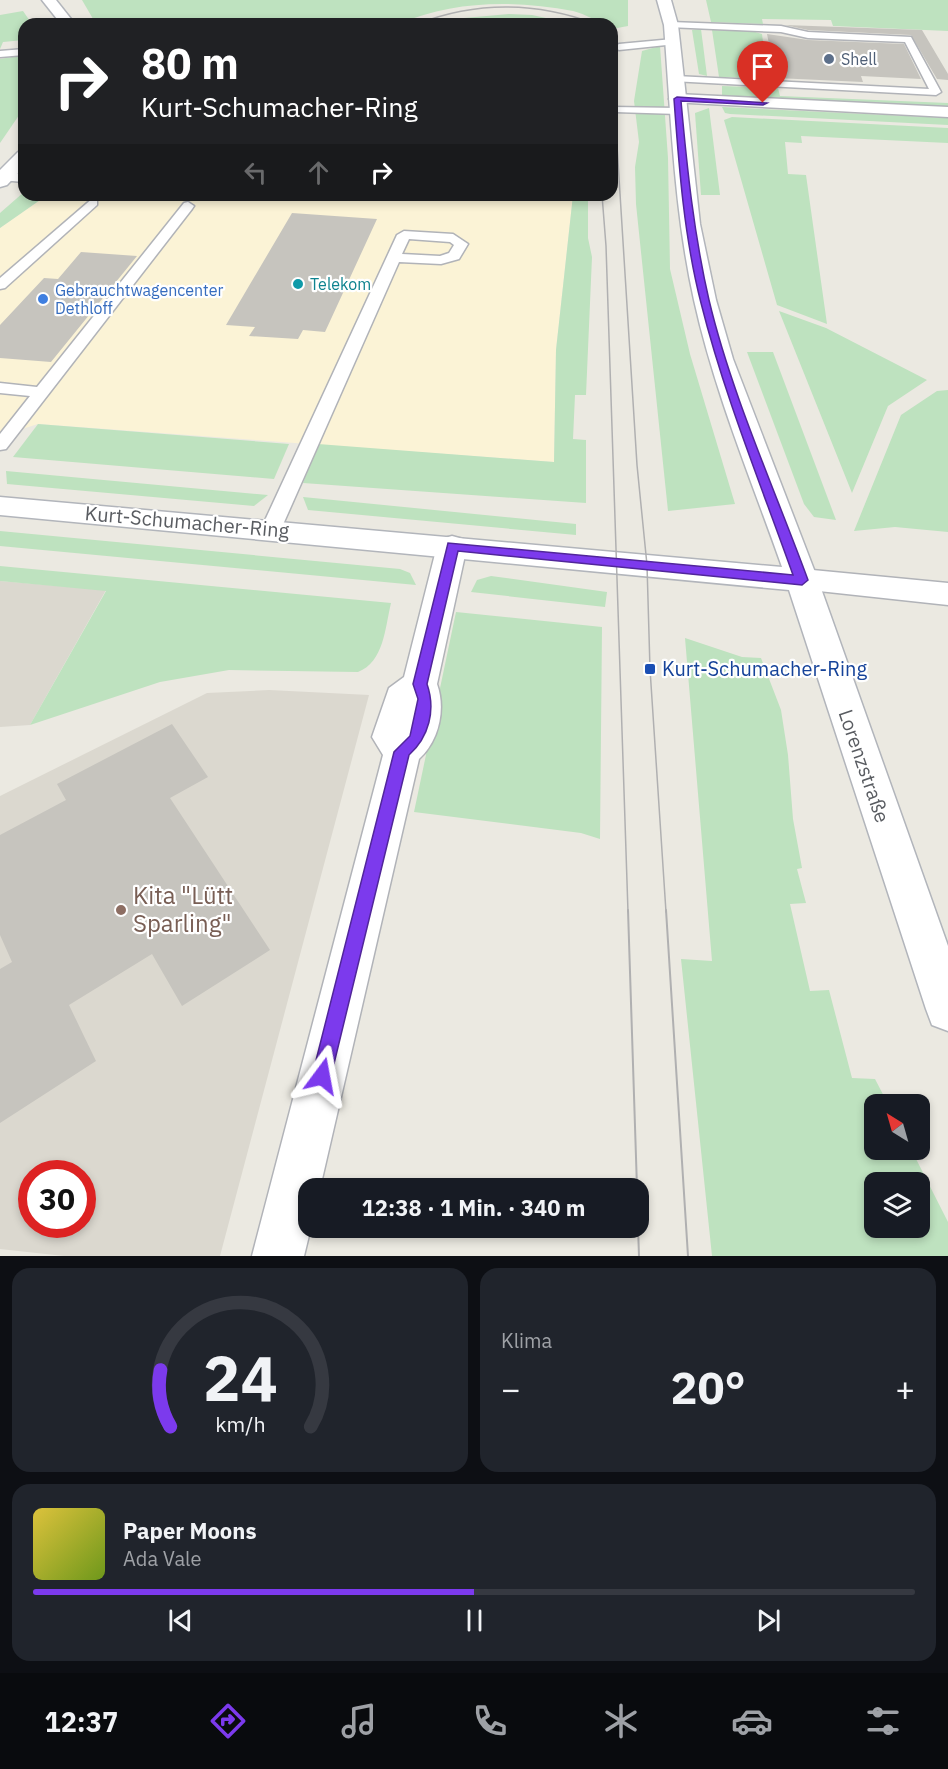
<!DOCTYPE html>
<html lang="de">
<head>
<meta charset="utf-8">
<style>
	body { margin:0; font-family:"IBM Plex Sans",sans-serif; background:#20242c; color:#f1f3f6; height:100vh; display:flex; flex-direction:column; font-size:22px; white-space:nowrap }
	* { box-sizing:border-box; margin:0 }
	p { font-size:20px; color:#9ea1a6 }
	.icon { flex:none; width:33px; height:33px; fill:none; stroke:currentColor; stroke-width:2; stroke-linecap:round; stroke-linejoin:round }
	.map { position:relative; height:1256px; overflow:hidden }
	.side { display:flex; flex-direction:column; gap:12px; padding:12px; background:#0d0f14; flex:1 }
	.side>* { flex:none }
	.top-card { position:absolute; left:18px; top:18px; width:600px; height:183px; border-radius:18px; box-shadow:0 3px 9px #0003; background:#202124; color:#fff; overflow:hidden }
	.needle { width:39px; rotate:323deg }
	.fabs { position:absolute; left:864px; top:1094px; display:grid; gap:12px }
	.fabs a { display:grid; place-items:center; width:66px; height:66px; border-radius:12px; background:#171b24; box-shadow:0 3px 9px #0003; font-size:30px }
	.speed { position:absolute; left:18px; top:1160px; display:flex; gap:12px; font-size:30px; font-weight:700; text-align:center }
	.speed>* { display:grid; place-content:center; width:78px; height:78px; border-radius:50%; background:#171b24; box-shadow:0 3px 9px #0003; line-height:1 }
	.speed .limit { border:9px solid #d22; background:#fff; color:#111 }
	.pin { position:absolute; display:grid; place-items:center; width:51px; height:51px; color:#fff; margin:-62px -26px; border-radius:50% 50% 50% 0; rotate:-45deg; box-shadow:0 0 6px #0007 }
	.pin .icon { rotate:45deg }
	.me { position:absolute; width:66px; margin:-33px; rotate:13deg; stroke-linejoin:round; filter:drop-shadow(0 0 4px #0008) }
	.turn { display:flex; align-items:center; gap:21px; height:126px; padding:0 24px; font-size:27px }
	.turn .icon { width:78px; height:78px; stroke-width:2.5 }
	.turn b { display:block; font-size:42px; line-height:51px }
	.lanes { display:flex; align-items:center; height:57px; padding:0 24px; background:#0003; justify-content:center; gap:30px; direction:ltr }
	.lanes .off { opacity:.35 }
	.big { font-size:45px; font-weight:700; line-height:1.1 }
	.side .widget { flex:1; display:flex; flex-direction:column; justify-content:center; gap:9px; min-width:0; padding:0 21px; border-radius:18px; background:#20242c }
	.side .dial { align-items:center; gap:0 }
	.dial svg { height:156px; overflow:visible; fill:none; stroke:#363941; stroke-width:7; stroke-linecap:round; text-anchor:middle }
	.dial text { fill:#f1f3f6; stroke:none }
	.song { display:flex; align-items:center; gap:18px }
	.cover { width:72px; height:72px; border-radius:9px; background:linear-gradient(135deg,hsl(50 70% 55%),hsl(80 70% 35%)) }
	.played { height:6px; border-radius:3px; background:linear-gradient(90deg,#7c3aed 50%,#363941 50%) }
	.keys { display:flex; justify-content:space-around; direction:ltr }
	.heat { display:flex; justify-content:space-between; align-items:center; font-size:33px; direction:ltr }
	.side .tiles { flex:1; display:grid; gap:12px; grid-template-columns:1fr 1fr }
	.widget:last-child { grid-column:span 2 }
	.trip { position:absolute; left:298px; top:1178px; width:351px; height:60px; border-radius:18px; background:#171b24; box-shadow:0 3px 9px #0003; font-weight:700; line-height:60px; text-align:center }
	.menu { display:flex; height:96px; justify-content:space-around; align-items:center; background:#090b0e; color:#9ea1a6 }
	.menu .icon { width:42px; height:42px }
	.menu .active { color:#7c3aed }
	.menu b { font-size:27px; color:#f1f3f6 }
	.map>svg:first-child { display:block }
</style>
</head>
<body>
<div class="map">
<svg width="948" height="1256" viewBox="0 0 948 1256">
	<rect width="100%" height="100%" fill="#ebe9e1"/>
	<path fill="#fbf3d6" d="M94,195H573L556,350L554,462L38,424L0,436V228L43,198L91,199Z"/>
	<g fill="#dbd8cf" fill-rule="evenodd">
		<path d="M0,581L106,590L30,725L0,727Z"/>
		<path d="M269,690L369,695L220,1256H64L0,1249V796L207,693ZM32,1173H82V1224H32Z"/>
	</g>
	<g fill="#bee2bf" fill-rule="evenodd">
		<path d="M82,0H628V26L612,29V24C600,24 586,14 573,11C516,0 453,0 399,24H96Z"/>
		<path d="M706,0H948V31L833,26L831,20L762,19L763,24L711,22Z"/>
		<path d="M23,11L32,24H24V40L3,42L0,49V15Z"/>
		<path d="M509,14L532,15L574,24H443L464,18Z"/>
		<path d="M701,29L707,76L699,74L692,30Z"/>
		<path d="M712,30L752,31L762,34L767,74L757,78L719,77Z"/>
		<path d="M660,46L668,158L670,269L690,354L735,504L668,511L636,204L635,167L639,142L634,101L642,51Z"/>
		<path d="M24,55V108L0,143V59Z"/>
		<path d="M722,86L778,88L780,96L948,103V109L722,98Z"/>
		<path d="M722,107L948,118V125L730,114L725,113Z"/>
		<path d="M709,108L720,195H701L695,113Z"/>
		<path d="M732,117L948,128V143L801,136L802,143L785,142L788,174L806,175L827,324L777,305L724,120Z"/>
		<path d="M24,192V195H94L91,199L43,198L0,228V213Z"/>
		<path d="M573,195H588V238L592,257L586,395H575L573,439L586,440V503L303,483L318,444L554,462L556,350Z"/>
		<path d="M779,311L826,328L927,380L888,406L852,493Z"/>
		<path d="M747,352H773L836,520L814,517L804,504Z"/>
		<path d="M948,390V532L895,527L854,531L901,415L937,391Z"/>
		<path d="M38,424L289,444L274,479L13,457Z"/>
		<path d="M6,471L268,495L254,506L7,484Z"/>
		<path d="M303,497L576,524V535L308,510Z"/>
		<path d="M0,531L400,569L410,573L416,585L0,546Z"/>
		<path d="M0,566L391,603C385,628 384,662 358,672L229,670L160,682L30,725L106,591L0,581Z"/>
		<path d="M491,576L607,592L605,607L471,592L477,580Z"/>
		<path d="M456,612L602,627L600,839L581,833L414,812Z"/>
		<path d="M685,638L742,657L761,658L781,710L788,755L793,819L802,868L797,869L806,903L790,904L810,991L829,990L852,1078L875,1079L888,1104H874V1149H911L948,1222V1256H712L681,959L712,961ZM874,1182H920V1227H874Z"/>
	</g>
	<g fill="#c6c4be">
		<path d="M785,25L922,30L948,74V80L937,79L911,35L808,30Z"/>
		<path d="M767,34L808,40L904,44L921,79L861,76L863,82L776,78Z"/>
		<path d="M292,213L377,219L325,332L303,330L298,339L249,336L255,327L226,325Z"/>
		<path d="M81,252L137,256L51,362L0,358V325L44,278L58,279Z"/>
		<path d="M172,724L208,777L170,798L270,950L182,1006L152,954L69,1005L96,1061L0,1123V969L12,962L0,935V835L66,800L57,784Z"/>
	</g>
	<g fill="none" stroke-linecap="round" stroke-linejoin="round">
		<defs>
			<g id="lane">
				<path d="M671,22L781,26L808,32L911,37L941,92L936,95L672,81L671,79L676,76L929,89L905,42L808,38L781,32L668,27V23Z"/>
				<path d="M673,39L676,40V44L619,50L614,47L619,44Z"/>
				<path d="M24,49V55L0,57V51Z"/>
				<path d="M612,107L678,108L683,111L678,114L615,112L612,111Z"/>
				<path d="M0,174H24V182L0,180Z"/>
				<path d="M93,198L97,199V205L5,288L0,289V278Z"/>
				<path d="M188,202L194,206L192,209L6,449L0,450V434L30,396L0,393V383L37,387L184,203Z"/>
				<path d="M404,231L453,234L468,244L459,259L441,264L399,262L281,529L278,533H264L261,529L397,235ZM409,239L450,242L454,245L449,253L440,256L402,254Z"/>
			</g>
			<g id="street">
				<path d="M677,94L948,107V117L671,102L669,99Z"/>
				<path d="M452,536L463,539L467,546L437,684C446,709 439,741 419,759L320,1188H309L311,1227L304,1256H252L383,755L372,737L389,688L404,677L437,546L441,539Z"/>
				<path d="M802,569L948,583V605L791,588L786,580L791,572Z"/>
			</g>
			<g id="secondary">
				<path d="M42,0H56L75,24H61Z"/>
				<path d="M657,0H671L678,25L700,224L716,300L733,359L818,580L948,946V1031L932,1025L926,1009L789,590L0,515V497L782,567C751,479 714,391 694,300C674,210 671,117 664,25Z"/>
				<path d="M24,151V167L7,185L0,187V170L18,152Z"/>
			</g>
		</defs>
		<use href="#lane" stroke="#b1b3b8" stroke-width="3"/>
		<use href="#street" stroke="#b1b3b8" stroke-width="3"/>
		<use href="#secondary" stroke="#b2b5bb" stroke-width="3"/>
		<use href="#lane" fill="#fff" fill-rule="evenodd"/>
		<use href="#street" fill="#fff" fill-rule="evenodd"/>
		<use href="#secondary" fill="#fff" fill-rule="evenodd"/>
		<g stroke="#b0b0b1" stroke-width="1.5">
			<path d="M417,24C476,1 537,2 596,24"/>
			<path d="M612,66L637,465L647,565L650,669L666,912"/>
			<path d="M602,195L606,246L628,912"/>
		</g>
		<g stroke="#b0b0b1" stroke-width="2">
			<path d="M628,910L637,1188"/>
			<path d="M666,910L688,1256"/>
			<path d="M638,1227L639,1256"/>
		</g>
	</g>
	<path fill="#7c3aed" stroke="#51269a" stroke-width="1.5" d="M677,97L767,103L763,105L681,101C687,168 694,235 709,300C731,393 775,490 808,580L802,585L458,551L427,684C436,710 429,737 409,755L331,1076L329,1083L322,1086L315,1083L312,1076L394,752L410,736L418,699L413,684L448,543L793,575C761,485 724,395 701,303C684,237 679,167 674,99Z"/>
	<circle fill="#5c6f8a" stroke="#fff" stroke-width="2" cx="829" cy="59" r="6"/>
	<circle fill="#0f9aa8" stroke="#fff" stroke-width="2" cx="298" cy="284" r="6"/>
	<circle fill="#3f7fe0" stroke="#fff" stroke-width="2" cx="43" cy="299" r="6"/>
	<rect fill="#1a4fb4" stroke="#fff" stroke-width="2" x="644" y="663" width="12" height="12" rx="3"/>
	<circle fill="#8d6e63" stroke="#fff" stroke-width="2" cx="121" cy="910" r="6"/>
	<g text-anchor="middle" stroke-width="4.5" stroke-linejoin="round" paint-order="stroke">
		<g font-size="16" fill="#4e5e75" stroke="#fff" text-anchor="start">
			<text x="841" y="65">Shell</text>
		</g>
		<g font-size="16" fill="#0d838f" stroke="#fff" text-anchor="start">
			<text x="310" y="290">Telekom</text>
		</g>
		<g font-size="16" fill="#366cbe" stroke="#fff" text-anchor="start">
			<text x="55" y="296">Gebrauchtwagencenter<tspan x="55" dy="18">Dethloff</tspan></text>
		</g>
		<g font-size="20" fill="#595c61" stroke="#fff">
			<text transform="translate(187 522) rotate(5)" y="7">Kurt-Schumacher-Ring</text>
			<text transform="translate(864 766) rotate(71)" y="7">Lorenzstraße</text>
		</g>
		<g font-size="20" fill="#164399" stroke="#fff" text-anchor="start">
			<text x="662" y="676">Kurt-Schumacher-Ring</text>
		</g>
		<g font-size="24" fill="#785e54" stroke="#fff" text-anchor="start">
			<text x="133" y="904">Kita "Lütt<tspan x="133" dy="28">Sparling"</tspan></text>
		</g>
	</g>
</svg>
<div class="fabs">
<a><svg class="needle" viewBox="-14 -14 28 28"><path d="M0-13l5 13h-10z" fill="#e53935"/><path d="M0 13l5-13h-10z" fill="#9ea1a6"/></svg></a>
<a><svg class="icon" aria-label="layers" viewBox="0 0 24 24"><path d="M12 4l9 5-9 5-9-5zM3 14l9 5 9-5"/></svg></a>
</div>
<div class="speed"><div class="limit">30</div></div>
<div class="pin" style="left:763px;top:103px;background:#d93025"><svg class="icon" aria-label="arrive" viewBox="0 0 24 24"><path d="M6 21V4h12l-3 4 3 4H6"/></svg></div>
<svg class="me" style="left:322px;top:1076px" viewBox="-20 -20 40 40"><path d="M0-17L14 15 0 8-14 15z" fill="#7c3aed" stroke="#fff" stroke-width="4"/></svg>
<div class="trip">12:38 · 1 Min. · 340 m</div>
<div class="top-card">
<div class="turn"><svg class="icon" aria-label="right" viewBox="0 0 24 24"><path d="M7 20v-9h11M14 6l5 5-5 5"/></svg><div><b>80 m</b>Kurt-Schumacher-Ring</div></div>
<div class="lanes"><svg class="icon off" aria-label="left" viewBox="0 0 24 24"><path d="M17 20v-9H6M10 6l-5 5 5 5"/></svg><svg class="icon off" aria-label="ahead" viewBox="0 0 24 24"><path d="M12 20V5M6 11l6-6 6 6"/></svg><svg class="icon" aria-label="right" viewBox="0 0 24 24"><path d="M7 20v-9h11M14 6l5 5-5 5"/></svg></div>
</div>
</div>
<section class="side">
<div class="tiles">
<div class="widget dial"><svg viewBox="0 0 100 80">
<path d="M14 69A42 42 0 1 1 86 69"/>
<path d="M14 69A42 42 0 0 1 9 40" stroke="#7c3aed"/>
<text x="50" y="56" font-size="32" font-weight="700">24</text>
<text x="50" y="72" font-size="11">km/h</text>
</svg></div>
<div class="widget"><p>Klima</p>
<div class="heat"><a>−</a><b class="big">20°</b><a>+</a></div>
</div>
<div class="widget">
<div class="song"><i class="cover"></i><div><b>Paper Moons</b><p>Ada Vale</p></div></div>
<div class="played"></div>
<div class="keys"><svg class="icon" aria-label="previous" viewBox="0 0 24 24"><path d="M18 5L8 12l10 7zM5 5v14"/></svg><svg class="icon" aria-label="pause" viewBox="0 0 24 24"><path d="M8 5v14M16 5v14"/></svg><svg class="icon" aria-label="next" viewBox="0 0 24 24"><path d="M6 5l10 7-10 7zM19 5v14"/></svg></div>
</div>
</div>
</section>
<nav class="menu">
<b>12:37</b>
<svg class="icon active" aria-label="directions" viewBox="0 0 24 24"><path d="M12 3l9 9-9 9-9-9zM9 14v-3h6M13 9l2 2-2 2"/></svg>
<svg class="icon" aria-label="music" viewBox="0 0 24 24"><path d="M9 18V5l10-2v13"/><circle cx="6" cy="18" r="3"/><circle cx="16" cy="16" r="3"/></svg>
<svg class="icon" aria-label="phone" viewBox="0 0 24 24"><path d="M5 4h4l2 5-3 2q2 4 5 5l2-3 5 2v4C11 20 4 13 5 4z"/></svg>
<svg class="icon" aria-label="climate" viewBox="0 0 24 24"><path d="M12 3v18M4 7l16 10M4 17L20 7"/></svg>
<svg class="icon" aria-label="car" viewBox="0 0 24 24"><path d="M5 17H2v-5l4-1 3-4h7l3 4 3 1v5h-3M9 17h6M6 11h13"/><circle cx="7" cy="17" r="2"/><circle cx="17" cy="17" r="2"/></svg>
<svg class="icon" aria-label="filters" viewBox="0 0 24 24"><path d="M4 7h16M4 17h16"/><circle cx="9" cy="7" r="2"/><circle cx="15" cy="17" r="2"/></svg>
</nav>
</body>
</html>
